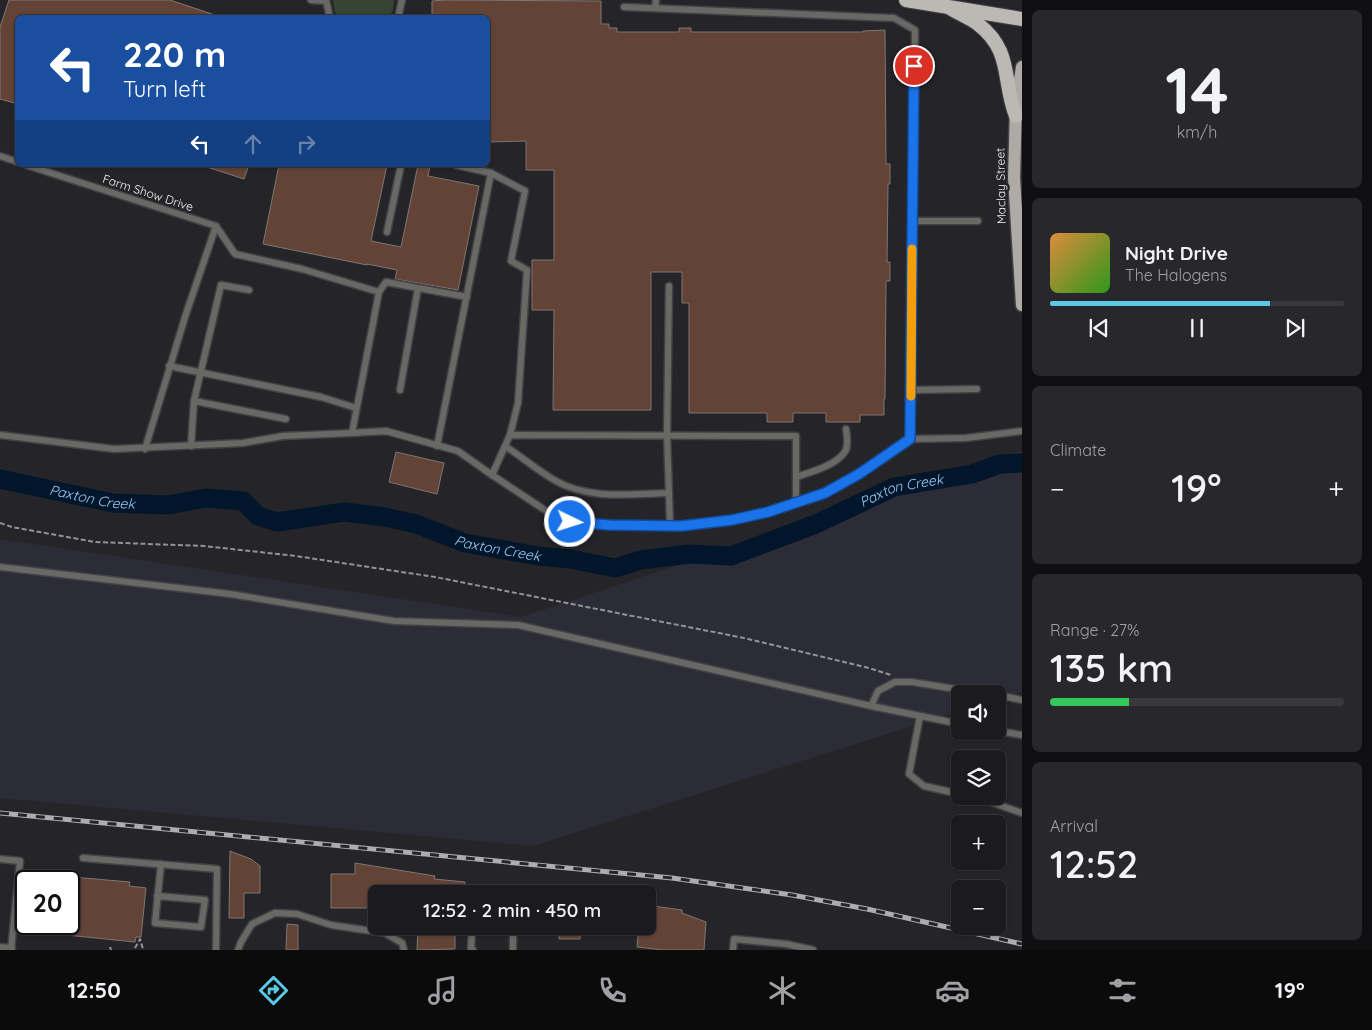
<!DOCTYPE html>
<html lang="en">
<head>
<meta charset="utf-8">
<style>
	body { margin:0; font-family:Quicksand,sans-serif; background:#28282c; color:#f1f3f6; height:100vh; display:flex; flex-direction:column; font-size:19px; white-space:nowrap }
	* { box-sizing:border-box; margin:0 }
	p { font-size:16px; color:#a0a1a4 }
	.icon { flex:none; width:28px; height:28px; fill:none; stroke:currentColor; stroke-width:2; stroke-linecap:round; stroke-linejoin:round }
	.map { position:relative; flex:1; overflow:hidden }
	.sheet { display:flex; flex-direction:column; gap:10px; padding:10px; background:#0f0f11; width:350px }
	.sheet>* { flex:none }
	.banner { position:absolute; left:15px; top:15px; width:475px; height:152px; border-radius:8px; box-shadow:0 1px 4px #0004,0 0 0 1px #39393d; background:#1a4fa0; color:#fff; overflow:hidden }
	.controls { position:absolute; left:951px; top:685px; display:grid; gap:10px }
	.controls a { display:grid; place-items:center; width:55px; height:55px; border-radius:8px; background:#1b1b1f; box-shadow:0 1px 4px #0004,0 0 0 1px #39393d; font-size:25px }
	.speed { position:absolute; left:15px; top:870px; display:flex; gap:10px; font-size:25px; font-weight:700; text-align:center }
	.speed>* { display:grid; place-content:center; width:65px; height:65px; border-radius:50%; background:#1b1b1f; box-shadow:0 1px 4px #0004,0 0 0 1px #39393d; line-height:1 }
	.speed .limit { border:2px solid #111; border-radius:8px; background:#fff; color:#111 }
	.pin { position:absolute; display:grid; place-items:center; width:42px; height:42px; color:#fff; margin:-21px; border:2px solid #fff; border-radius:50%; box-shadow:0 1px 5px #0007 }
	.me { position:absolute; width:55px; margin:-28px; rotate:94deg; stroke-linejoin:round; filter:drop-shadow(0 0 4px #0008) }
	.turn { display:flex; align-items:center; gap:18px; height:105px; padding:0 25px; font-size:22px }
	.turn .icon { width:65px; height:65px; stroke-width:2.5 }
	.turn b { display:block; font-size:35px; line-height:42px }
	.lanes { display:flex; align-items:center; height:48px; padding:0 25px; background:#0003; justify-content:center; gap:25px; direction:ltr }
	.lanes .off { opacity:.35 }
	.big { font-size:38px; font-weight:600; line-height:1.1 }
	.sheet .widget { flex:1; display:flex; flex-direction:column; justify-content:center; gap:8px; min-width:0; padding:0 18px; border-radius:8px; background:#28282c }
	.sheet .dial { align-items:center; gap:0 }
	.dial b { font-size:65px; line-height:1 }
	.song { display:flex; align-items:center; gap:15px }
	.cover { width:60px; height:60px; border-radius:8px; background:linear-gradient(135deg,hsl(30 70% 55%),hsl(110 70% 35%)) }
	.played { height:5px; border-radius:2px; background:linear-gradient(90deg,#5bc8e6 75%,#39393d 75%) }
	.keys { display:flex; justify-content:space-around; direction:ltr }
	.heat { display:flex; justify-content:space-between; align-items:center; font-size:28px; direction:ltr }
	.charge { height:8px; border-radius:4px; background:linear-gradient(90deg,#34c759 27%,#39393d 0) }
	.trip { position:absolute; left:368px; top:885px; width:288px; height:50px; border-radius:8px; background:#1b1b1f; box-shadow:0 1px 4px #0004,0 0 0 1px #39393d; font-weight:600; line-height:50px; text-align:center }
	.menu { display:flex; height:80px; justify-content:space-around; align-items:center; background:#0b0b0c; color:#a0a1a4 }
	.menu .icon { width:35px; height:35px }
	.menu .selected { color:#5bc8e6 }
	.menu b { font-size:22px; color:#f1f3f6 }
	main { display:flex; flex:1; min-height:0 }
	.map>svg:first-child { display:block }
</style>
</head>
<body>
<main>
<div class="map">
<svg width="1022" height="950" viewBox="0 0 1022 950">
	<rect width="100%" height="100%" fill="#242429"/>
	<path fill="#2c2c37" d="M1022,451V692L998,699V694H960V711L533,846L0,798V539L521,617Z"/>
	<path fill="#374432" d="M333,0H394L393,10L389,17L338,18L335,12Z"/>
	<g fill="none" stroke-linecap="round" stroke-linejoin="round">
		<path stroke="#01162a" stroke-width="19" id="s1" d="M0,479L113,503L168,505L206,498L243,501L258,516L277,522L344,512L385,517L416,524L465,543L538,556L570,559L615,568L641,560L689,554L731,556L816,524L894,487L972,474L1000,464L1022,463"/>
	</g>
	<g fill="#634335" stroke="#7e7774">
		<path d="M9,0H170L218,16V18H18V104L0,99V27Z"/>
		<path d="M445,0L601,1V24H609V28H617V32H679V28H691V32H863V31L885,30L886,164H890V184H888L887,262H890V281H886L885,399H884V415H860V422H826V413H793V422H767V413H689V303H682V272H651V410H553L554,310H532V260H554V170H526V141L488,142V18H432V1Z"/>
		<path d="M207,165H249L244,179L207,167Z"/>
		<path d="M279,165H387L371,241L401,247L418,165H430L428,176L479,186L458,290L395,279L397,270L367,264V265L263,244Z"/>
		<path d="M396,452L444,463L437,494L389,482Z"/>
		<path d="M230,851L251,859L260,866V893H244V918H229Z"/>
		<path d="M355,863L435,876L434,879L465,882V894H376V908H331V874H355Z"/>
		<path d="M72,877L130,882L129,886L146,888L141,937H136L135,942L66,935L67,924H69V902Z"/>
		<path d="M646,905L682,910V913L706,922L704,950H663L637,947L639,926H646Z"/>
		<path d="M287,924L298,925V950H286Z"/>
		<path d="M418,926H455V949L417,950Z"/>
		<path d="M559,926H581L580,939H559Z"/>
	</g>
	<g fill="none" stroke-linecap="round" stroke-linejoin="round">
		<defs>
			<g id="service">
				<path d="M311,0L326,1"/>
				<path d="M326,0L330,18"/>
				<path d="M624,7L894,18L915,30L910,439"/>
				<path d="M655,8L656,0"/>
				<path d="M398,18L402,0"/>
				<path d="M0,156L18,162"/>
				<path d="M456,165L491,173"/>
				<path d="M913,221H978"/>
				<path d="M387,232L401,165"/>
				<path d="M379,292L386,282L467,297"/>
				<path d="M169,366L321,397L356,408"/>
				<path d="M400,390L418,288"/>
				<path d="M911,390L977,389"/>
				<path d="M194,401L286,419"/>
				<path d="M352,433L386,431L458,451L492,475L510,435L796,436V502L825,493L859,474L910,439L966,438L1022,431"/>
				<path d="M0,435L114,449L243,443L283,436L352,433L379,292L302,269L235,254L216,226L26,165"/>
				<path d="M191,446L194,401L221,285L249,290"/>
				<path d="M437,446L491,173L525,191L511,261L527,270L518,403L510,435"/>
				<path d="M505,446C522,457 538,471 556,481C589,500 632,494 669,493L667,435L669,286"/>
				<path d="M145,449L186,314L216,226"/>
				<path d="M492,475L545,510L571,522L611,525H681L732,520L767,512L796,502"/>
				<path d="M796,477C811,472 838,465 846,450C848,444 847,435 846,429"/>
				<path d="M669,493L670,525"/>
				<path d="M0,567L230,594L394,621L518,625L871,706L960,724"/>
				<path d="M998,695L1022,700"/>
				<path d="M871,706L878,691L895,682H912L987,694"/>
				<path d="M920,716L909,774L924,786L960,794"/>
				<path d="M998,731L1022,735"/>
				<path d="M969,796L988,801L1022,813"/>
				<path d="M83,858L217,869L216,950"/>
				<path d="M0,859L20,861L11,950"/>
				<path d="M478,894L479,892L507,889L509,894"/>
				<path d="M157,896L205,900L201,927L155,923L161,864"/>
				<path d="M472,926L471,949L473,950"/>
				<path d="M0,947L12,948"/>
				<path d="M238,950L241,942L252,924L275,913L297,914L331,925L385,933L402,943L404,950"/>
				<path d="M513,950V926"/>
				<path d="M733,950L734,939L786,944L813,950"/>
			</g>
			<path id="primary" d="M1022,67L1016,106L1014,178L1022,305"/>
			<g id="trunk">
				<path d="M906,0L1022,19"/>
				<path d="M950,8C959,14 969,17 978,24C1013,51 1002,80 1016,116"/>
			</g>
		</defs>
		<use href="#service" stroke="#414146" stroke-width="9"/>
		<use href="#primary" stroke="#414146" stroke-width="15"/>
		<use href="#trunk" stroke="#414146" stroke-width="16"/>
		<g stroke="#939397" stroke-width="2" stroke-dasharray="5 2.5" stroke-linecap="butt">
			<path d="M0,523L12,527L95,542L204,546L296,556L435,577L744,638L869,668L891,675"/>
			<path d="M110,947L111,950"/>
			<path d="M135,948L140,939L143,949"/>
		</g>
		<use href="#service" stroke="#696865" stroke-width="6"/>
		<use href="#primary" stroke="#aeaba6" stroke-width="12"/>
		<use href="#trunk" stroke="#bcb8b3" stroke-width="14"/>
		<defs>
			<path id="rail" d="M0,813L672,878L792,895L867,909L1022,944"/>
		</defs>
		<use href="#rail" stroke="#adadb1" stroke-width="5"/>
		<use href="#rail" stroke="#242429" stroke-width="3" stroke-dasharray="9" stroke-linecap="butt"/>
	</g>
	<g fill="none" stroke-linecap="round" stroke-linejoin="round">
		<defs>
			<path id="route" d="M570,522L610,525L681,526L732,520L768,512L825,493L859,474L910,439L914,66"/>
		</defs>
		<use href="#route" stroke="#114b97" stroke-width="12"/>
		<use href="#route" stroke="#1a73e8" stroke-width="9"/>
		<path stroke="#f59e0b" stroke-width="9" d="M911,396L912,249"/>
	</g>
	<g text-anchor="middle" stroke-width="5" stroke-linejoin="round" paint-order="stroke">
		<g font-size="12" fill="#f1f1f5" stroke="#242429">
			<text transform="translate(1001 186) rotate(-91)" y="4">Maclay Street</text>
			<text transform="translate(148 193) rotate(18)" y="4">Farm Show Drive</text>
		</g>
		<g font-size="14" font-style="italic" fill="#9ccbf7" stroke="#242429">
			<text dy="5" stroke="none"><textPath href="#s1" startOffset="934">Paxton Creek</textPath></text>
			<text dy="5" stroke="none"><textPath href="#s1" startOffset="94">Paxton Creek</textPath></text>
			<text dy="5" stroke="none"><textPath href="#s1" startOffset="514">Paxton Creek</textPath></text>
		</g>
	</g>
</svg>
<div class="controls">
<a><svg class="icon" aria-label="sound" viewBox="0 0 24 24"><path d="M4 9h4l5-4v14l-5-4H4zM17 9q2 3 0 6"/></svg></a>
<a><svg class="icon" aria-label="layers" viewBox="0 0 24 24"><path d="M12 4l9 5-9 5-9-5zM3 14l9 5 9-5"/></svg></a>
<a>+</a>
<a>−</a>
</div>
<div class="speed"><div class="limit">20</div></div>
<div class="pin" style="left:914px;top:66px;background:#d93025"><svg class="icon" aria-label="arrive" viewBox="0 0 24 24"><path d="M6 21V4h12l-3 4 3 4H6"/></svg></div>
<svg class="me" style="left:570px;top:522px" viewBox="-20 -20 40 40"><circle r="17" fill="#1a73e8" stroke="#fff" stroke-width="3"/><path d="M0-11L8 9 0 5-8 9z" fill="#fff"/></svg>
<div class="trip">12:52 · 2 min · 450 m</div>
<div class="banner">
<div class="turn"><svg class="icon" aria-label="left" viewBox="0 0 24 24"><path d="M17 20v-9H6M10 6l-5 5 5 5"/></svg><div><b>220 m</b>Turn left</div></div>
<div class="lanes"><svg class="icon" aria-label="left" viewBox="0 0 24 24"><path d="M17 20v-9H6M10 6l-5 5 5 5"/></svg><svg class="icon off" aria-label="ahead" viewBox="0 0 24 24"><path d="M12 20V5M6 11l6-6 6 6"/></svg><svg class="icon off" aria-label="right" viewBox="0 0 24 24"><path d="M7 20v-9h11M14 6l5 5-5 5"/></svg></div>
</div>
</div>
<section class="sheet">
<div class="widget dial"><b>14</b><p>km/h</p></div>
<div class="widget">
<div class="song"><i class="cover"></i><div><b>Night Drive</b><p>The Halogens</p></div></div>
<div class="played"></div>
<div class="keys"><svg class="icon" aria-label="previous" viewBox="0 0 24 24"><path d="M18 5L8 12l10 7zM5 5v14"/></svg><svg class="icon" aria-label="pause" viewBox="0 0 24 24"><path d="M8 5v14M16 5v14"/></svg><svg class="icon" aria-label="next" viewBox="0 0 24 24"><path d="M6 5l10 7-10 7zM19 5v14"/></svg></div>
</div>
<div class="widget"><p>Climate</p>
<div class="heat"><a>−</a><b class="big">19°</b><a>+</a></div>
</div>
<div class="widget"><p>Range · 27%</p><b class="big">135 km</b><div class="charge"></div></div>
<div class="widget"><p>Arrival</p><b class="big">12:52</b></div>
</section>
</main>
<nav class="menu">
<b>12:50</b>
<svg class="icon selected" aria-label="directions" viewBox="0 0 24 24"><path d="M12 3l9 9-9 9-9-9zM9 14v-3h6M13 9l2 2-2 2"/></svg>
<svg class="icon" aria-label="music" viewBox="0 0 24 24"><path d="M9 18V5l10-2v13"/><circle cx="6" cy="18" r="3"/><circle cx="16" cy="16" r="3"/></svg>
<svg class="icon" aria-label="phone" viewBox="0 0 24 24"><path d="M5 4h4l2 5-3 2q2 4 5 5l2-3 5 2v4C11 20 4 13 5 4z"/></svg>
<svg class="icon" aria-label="climate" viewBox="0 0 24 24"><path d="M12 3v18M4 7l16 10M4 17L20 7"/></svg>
<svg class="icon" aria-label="car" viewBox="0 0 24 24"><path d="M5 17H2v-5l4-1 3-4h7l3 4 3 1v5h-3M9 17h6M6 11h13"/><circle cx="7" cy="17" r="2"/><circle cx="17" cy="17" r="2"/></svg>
<svg class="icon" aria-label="filters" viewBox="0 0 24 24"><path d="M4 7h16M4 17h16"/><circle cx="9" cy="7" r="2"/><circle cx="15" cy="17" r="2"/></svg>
<b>19°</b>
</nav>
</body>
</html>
